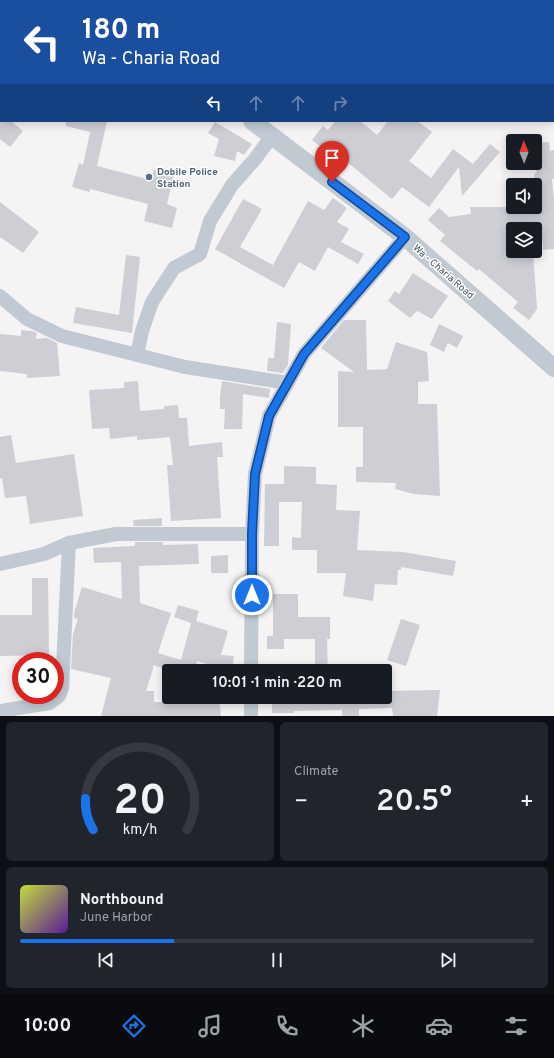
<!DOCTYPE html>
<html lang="en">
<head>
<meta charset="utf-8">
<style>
	body { margin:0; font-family:Overpass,sans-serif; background:#20242c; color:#f1f3f6; height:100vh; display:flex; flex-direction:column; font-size:15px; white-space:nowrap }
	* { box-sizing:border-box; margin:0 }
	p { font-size:13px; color:#9ea1a6 }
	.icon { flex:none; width:22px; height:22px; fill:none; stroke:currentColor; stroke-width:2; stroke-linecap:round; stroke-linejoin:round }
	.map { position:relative; height:716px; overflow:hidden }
	.drawer { display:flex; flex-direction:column; gap:6px; padding:6px; background:#0d0f14; flex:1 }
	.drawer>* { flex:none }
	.top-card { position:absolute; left:0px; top:0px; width:554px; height:122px; box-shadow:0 2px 10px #0003; background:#1a4fa0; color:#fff; overflow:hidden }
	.needle { width:26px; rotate:359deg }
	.buttons { position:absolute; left:506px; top:134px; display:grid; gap:8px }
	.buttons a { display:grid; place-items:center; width:36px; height:36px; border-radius:4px; background:#171b24; box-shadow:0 2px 10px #0003; font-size:20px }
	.speed { position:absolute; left:12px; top:652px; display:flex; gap:8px; font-size:20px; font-weight:700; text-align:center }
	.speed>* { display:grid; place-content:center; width:52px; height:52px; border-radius:50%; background:#171b24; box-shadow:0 2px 10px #0003; line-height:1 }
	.speed .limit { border:6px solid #d22; background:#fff; color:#111 }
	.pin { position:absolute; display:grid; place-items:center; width:34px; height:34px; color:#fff; margin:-41px -17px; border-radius:50% 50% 50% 0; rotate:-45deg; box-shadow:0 0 4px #0007 }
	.pin .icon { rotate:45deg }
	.me { position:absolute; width:44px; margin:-22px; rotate:0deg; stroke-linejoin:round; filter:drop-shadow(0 0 3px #0008) }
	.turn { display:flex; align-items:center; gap:14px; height:84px; padding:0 16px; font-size:18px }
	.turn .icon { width:52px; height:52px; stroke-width:2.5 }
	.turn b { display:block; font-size:28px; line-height:34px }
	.lanes { display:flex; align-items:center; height:38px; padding:0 16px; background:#0003; justify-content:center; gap:20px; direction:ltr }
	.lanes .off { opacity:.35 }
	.big { font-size:30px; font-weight:600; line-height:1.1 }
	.drawer .card { flex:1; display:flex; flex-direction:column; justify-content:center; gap:6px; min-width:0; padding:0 14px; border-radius:6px; background:#20242c }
	.drawer .dial { align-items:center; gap:0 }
	.dial svg { height:104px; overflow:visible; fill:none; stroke:#363941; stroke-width:7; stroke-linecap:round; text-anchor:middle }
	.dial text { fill:#f1f3f6; stroke:none }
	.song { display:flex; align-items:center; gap:12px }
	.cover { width:48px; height:48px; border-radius:6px; background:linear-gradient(135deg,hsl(70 70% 55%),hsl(270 70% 35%)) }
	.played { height:4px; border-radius:2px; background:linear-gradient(90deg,#1a73e8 30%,#363941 30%) }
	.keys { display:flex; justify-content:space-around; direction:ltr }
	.heat { display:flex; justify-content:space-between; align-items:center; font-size:22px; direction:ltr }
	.drawer .tiles { flex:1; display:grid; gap:6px; grid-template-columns:1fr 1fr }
	.card:last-child { grid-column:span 2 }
	.trip { position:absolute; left:162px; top:664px; width:230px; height:40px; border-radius:4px; background:#171b24; box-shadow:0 2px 10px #0003; font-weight:600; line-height:40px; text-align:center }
	.menu { display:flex; height:64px; justify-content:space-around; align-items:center; background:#090b0e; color:#9ea1a6 }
	.menu .icon { width:28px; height:28px }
	.menu .selected { color:#1a73e8 }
	.menu b { font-size:18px; color:#f1f3f6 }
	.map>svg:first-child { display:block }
</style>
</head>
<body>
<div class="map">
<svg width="554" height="716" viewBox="0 0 554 716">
	<rect width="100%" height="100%" fill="#f5f3f3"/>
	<g fill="#cdcfd5">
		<path d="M0,112L1,121H11L23,131L10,147L0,139Z"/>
		<path d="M66,121H107L97,166L151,180L154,170L174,175L167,204L177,208L172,228L144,221L148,204L90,189V192L72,187L79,163L83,165L90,132L66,126Z"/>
		<path d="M336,121H360L377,135L388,121H417L432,132L409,161L431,178L453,149L473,164L490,144L500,152L462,196L459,167L429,207L402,187L392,199L341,157L338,160L312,140L323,126L328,130Z"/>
		<path d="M215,122L252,144L244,155L237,151L235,161L214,156L219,139L208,133Z"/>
		<path d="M549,142L550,151L554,150V179H552L554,200V249L543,250L541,225L513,227V251H533L537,309L529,320L513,308L518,302L479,269L477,271L440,241L445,235L428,220L439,208L449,217L471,214L470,207H537L534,174L536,173L537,168L535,143Z"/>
		<path d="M333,198L347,208L337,222L349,229L341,242L364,254L358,264L328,247L315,271L299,262L284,288L215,249L243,199L262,209L240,247L273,265L308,201L324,210Z"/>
		<path d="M0,202L39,232L23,253L0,237Z"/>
		<path d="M126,255L140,257L132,333L73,323L76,307L119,315Z"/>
		<path d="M413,273L448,296L432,319L417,311L410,318L388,301L395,291L399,294Z"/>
		<path d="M344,320H366L367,370L387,369L396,342L427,352L429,381L418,382V404H437L440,496L414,494L395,489L396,483L356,482V467H363V427H338V371L354,372L321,348Z"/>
		<path d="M277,322L291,324L288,365L283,373L267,371L268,358H274Z"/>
		<path d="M439,324L463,336L457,348L448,343L444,352L430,345Z"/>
		<path d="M21,330L32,331L37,333L36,339L47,338L57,343L60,376L27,378V374L0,371V334L21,336Z"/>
		<path d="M138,381L140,411L164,409V406L178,405L179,418H187L189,446L222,442L223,457H217L221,518L171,521L167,465H173L170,437L137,440V436L110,439L109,428L92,429L89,390L124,388V382Z"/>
		<path d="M222,381L270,389L269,398L243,394L242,429H224L225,409H220V397Z"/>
		<path d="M11,435L16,463L74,454L83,516L30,524L26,496L5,498L2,478L0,479V437Z"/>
		<path d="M284,466L316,467V484L337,485L336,510L360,511L357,550L403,552L456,561L453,576L401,567V570H398L397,585L375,584L373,601L343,596L346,573H317V550H292V537L301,538L302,502H279V546H264L265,484H284Z"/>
		<path d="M162,518V526H134L133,520Z"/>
		<path d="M135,542H163V545L198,544L199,564L139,566L140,603L171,613L158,653L181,660L191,623L174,617L178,605L199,611L196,621L228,631L221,655L234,656L232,671L197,661L196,665L206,669V671H172L153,665V669L146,691H154V702H202L201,697H219L221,716H101L111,678L71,669L73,634L78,619L74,618V613L82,587L122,599L121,562L94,563L93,548L135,546Z"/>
		<path d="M228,555V573H211V556Z"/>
		<path d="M32,578H48L49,655L0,656V615H32Z"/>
		<path d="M273,594H298V617H330V639H327L328,671H315V639H284V649H267V636H273Z"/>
		<path d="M401,619L420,625L406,666L387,660Z"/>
		<path d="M440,690L437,716H393L392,708L359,709V716H342V710L294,711V713H272V697H385V691Z"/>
	</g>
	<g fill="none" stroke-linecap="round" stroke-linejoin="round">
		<g stroke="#c1cad2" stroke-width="14">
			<path d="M291,1V0"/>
			<path d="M553,59H554"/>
			<path d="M0,296L27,319L62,336L185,367L288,383"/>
			<path d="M137,355L142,331L152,302L174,268L200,254L210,221L232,185L255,159L272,136"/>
			<path d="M0,564L44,554L69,543L116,534H252"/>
			<path d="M251,671L252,534L255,474L269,416L304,354L405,237"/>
			<path d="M0,711L50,703L59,696L62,688L69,543"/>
			<path d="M251,716V697"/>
		</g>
		<g stroke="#c1cad2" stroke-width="18">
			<path d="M91,0L92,1"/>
			<path d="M252,121L405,237L554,368"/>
		</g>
	</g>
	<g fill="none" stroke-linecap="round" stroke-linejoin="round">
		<defs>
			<path id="route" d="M252,595V534L255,474L269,416L304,354L405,237L332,182"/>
		</defs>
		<use href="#route" stroke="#114b97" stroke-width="10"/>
		<use href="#route" stroke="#1a73e8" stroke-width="7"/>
	</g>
	<circle fill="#5c6f8a" stroke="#fff" stroke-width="1.5" cx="149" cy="177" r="4"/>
	<g text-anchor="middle" stroke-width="3" stroke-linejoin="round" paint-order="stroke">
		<g font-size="10" font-weight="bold" fill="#4e5e75" stroke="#fff" text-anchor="start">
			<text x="157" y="175">Dobile Police<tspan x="157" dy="12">Station</tspan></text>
		</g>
		<g font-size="10" fill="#4a5661" stroke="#fff">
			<text transform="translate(444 271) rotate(41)" y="4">Wa - Charia Road</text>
		</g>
	</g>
</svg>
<div class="buttons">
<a><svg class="needle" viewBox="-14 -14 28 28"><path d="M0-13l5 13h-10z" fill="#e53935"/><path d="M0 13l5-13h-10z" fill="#9ea1a6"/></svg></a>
<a><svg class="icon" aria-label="sound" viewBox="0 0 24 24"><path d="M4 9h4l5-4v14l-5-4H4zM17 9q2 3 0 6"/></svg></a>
<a><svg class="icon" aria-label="layers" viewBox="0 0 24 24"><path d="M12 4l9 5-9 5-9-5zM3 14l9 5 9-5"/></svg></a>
</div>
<div class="speed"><div class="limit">30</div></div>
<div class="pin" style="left:332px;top:182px;background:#d93025"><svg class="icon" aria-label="arrive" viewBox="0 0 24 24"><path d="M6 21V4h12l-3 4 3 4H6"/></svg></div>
<svg class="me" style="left:252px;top:595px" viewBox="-20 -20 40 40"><circle r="17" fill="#1a73e8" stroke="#fff" stroke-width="3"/><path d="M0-11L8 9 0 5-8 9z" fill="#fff"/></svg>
<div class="trip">10:01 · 1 min · 220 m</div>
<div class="top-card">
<div class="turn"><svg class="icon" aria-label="left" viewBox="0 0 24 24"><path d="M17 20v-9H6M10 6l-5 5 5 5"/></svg><div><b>180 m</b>Wa - Charia Road</div></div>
<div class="lanes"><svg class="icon" aria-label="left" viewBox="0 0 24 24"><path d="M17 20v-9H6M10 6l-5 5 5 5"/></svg><svg class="icon off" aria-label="ahead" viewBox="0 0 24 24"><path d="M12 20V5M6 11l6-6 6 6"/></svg><svg class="icon off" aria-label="ahead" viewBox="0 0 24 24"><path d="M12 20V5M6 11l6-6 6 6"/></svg><svg class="icon off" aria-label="right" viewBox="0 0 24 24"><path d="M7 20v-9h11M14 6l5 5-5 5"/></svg></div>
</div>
</div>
<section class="drawer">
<div class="tiles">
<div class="card dial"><svg viewBox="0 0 100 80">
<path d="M14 69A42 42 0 1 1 86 69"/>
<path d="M14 69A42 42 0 0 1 8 45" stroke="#1a73e8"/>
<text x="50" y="56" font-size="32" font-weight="700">20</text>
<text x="50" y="72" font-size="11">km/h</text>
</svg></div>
<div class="card"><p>Climate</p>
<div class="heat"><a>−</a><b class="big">20.5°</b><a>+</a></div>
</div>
<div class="card">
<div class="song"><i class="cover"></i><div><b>Northbound</b><p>June Harbor</p></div></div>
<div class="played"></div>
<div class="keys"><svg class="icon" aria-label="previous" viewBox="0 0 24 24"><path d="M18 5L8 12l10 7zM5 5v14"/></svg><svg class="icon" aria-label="pause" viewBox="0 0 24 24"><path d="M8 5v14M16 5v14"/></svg><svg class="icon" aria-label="next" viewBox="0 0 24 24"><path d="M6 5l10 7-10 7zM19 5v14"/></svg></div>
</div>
</div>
</section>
<nav class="menu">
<b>10:00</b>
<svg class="icon selected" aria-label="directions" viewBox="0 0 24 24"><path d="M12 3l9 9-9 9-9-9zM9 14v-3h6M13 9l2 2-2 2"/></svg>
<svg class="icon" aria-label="music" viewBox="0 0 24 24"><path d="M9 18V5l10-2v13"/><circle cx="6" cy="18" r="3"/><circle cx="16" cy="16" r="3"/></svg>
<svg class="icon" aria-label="phone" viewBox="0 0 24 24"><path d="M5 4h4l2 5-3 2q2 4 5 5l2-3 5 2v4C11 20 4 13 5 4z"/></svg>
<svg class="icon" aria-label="climate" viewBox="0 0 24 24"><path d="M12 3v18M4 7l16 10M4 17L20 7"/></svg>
<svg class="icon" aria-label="car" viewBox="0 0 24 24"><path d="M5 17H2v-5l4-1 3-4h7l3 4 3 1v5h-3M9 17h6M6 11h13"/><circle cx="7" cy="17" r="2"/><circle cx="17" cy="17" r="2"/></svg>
<svg class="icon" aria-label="filters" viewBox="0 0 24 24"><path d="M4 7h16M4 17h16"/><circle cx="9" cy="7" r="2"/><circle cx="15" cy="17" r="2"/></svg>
</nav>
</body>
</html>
